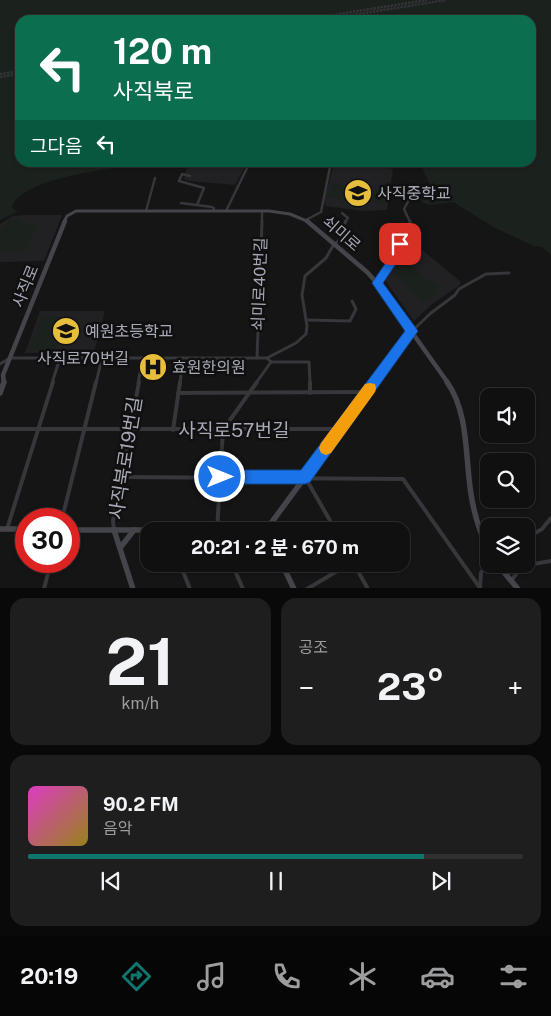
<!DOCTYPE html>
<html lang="ko">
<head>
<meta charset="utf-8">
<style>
	body { margin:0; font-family:"Public Sans","Noto Sans KR",sans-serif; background:#1e1e1e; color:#f1f3f6; height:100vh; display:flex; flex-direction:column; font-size:19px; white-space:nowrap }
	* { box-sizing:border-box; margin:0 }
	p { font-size:16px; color:#9c9d9f }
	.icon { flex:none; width:28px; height:28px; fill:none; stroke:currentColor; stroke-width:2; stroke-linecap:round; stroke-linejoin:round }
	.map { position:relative; height:588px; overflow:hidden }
	.side { display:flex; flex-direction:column; gap:10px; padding:10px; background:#090909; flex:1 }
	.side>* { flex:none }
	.guide { position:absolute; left:15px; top:15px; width:521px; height:152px; border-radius:15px; box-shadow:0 1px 4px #0004,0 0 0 1px #303030; background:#0b6e4f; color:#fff; overflow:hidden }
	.fabs { position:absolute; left:480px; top:388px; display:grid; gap:10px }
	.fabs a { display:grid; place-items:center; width:55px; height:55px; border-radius:10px; background:#101010; box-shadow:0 1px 4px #0004,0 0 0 1px #303030; font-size:25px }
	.speed { position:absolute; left:15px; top:508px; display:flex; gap:10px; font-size:25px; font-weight:700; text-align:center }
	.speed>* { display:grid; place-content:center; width:65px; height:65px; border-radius:50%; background:#101010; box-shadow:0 1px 4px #0004,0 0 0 1px #303030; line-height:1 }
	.speed .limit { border:8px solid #d22; background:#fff; color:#111 }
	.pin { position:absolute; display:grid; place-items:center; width:42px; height:42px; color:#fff; margin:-21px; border-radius:10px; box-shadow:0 2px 8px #0006 }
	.me { position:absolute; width:55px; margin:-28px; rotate:90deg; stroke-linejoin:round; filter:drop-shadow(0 0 4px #0008) }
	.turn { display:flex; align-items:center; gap:18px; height:105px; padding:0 15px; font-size:22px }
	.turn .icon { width:65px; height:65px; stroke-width:2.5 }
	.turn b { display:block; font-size:35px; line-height:42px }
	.then { display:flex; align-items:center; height:48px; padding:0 15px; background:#0003; gap:10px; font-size:19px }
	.big { font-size:38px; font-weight:700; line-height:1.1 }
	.side .tile { flex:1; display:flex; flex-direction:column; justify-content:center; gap:8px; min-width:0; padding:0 18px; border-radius:15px; background:#1e1e1e }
	.side .dial { align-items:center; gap:0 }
	.dial b { font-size:65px; line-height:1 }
	.song { display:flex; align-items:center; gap:15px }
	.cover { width:60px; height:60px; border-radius:8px; background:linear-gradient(135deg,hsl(310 70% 55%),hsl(50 70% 35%)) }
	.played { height:5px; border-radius:2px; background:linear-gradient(90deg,#0f766e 80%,#303030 80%) }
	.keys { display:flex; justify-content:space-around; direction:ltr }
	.heat { display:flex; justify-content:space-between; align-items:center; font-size:28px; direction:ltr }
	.side .tiles { flex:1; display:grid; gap:10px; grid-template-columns:1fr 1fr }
	.tile:last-child { grid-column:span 2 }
	.trip { position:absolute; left:140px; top:522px; width:270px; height:50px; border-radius:15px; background:#101010; box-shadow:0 1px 4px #0004,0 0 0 1px #303030; font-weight:700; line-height:50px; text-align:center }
	.tabs { display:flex; height:80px; justify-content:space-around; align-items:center; background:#060606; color:#9c9d9f }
	.tabs .icon { width:35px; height:35px }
	.tabs .active { color:#0f766e }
	.tabs b { font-size:22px; color:#f1f3f6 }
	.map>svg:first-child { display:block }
</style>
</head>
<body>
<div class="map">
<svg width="551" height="589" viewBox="0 0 551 589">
	<rect width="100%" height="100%" fill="#151516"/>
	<g fill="#212123">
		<path d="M188,163H247L235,185L189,181L184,179Z"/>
		<path d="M334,163H364L393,169L387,210L363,211L326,206L324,200Z"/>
		<path d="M26,215H62L44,261L0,262V224L13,216Z"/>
		<path d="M410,238L420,243L422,250L461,282L460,285L431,305L414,321L384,279L395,263L400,247Z"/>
		<path d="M40,311H105L94,352L25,353Z"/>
	</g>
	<g fill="#1b211c">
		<path d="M0,0H551V255L542,247L534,246L495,228L453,202L429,205L422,202L417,193L431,197L439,191L431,187L420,163L531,162V20H20V162L149,163C119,168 23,176 12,207L17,212L0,220Z"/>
		<path d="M331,183L384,190L382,204L328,197Z"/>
		<path d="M21,218L20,223H38L26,251H0L2,243H0V229L9,220Z"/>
		<path d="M403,260L438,287L435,290L438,293L422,304L392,272L397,264Z"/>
		<path d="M65,317L54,351H29L41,318Z"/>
	</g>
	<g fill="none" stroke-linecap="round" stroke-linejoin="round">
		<g stroke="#323336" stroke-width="2.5" stroke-dasharray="2.5 1" stroke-linecap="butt">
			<path d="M301,20L427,0"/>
			<path d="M321,20L446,0"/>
			<path d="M0,74L20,71"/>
			<path d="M0,77L20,74"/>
		</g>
		<g stroke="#36363b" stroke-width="2.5">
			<path d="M190,176L182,174L179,181L204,188L197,205"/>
			<path d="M181,203L212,207L214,208L213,211"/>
			<path d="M146,211L155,178"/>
			<path d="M226,211L250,162"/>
			<path d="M342,213L348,218L345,222"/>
			<path d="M306,220L321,212L331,162"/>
			<path d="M262,222V211"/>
			<path d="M410,222L404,209L411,196L417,193"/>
		</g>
		<g stroke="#36363b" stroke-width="3">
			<path d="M377,283L410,231V221"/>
			<path d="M306,320L350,321L356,309L352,301"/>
			<path d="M412,331L431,313L455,295L459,289L486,274L509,273"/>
			<path d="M257,358L262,221"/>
			<path d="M267,358L296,343L306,334L307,326L302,295L305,276L326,258L334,244L346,236L343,226L346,221"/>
			<path d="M271,362H309L310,383"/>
			<path d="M0,364L10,358H267L271,362"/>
			<path d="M52,383L60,358"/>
			<path d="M96,383L102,358"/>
			<path d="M138,383L143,358"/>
			<path d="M180,383L183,358"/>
			<path d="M256,383L271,362"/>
		</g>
		<g stroke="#36363b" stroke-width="4">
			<path d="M310,382V393"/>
			<path d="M178,393L367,392"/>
			<path d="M0,429H339"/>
			<path d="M173,430L180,382"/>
			<path d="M120,477L403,479L480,588"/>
			<path d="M305,477L336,531"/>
			<path d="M62,519L96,382"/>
			<path d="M7,529L53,382"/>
			<path d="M114,530L113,521L139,382"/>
			<path d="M217,531L223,430L257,382"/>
			<path d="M526,538L542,529L551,518"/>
			<path d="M180,564L190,589"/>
			<path d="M232,564L243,589"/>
			<path d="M354,564L368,589"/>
			<path d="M511,581L522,566L551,561"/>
			<path d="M480,588L481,573L489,558"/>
			<path d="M44,589L51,561"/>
			<path d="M307,589L349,564"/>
		</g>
		<path stroke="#44454b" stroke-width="3" d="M64,222L67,216L76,211H269L290,214L309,222"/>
		<g stroke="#44454b" stroke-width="4.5">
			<path d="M307,221L367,272L377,283L448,383"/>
			<path d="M4,383L3,375L65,221"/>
			<path d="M374,383L412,331"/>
		</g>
		<g stroke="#44454b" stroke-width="5.5">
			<path d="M447,382C469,413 465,457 471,494C474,514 480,533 489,552"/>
			<path d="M0,393L4,382"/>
			<path d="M0,529H26"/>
			<path d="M69,530H266"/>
			<path d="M114,530L133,589"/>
			<path d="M266,530L375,382"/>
			<path d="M120,548L134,530"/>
			<path d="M282,564L294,589"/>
			<path d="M497,564L518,589"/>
		</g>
	</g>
	<path fill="#1a73e8" stroke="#114b97" d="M400,240L406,244L395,265L383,283L418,331L310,482L305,484H220L215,482L213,477L215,472L220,470H301L405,331L372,283L385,264L397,241Z"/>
	<path fill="#f59e0b" d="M370,383L375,384L376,388L375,392L331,453L326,455L321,453L319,448L321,443L365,384Z"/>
	<defs>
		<symbol id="school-disc" viewBox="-11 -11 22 22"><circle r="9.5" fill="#e6be3c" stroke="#101011"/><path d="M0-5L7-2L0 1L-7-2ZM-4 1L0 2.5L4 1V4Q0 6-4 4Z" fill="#111"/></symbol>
		<symbol id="hospital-disc" viewBox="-11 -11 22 22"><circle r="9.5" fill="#e6be3c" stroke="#101011"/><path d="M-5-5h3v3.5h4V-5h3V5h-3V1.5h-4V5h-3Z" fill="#111"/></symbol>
	</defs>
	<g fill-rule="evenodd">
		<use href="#school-disc" x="342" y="177" width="32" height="32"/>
		<use href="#school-disc" x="50" y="315" width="32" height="32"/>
		<use href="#hospital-disc" x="137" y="351" width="32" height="32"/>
	</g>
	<g text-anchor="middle" stroke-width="5" stroke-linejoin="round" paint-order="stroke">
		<g font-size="16" fill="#a7aab6" stroke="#101011" text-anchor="start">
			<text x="377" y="199">사직중학교</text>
			<text x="85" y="337">예원초등학교</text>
			<text x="172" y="373">효원한의원</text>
		</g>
		<g font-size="16" fill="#a7aab6" stroke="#101011">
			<text transform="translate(342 233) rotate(41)" y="6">쇠미로</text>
			<text transform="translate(259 284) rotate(-88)" y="6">쇠미로40번길</text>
			<text transform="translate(25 286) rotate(-68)" y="6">사직로</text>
			<text x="83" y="364">사직로70번길</text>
		</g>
		<g font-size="19" fill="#a7aab6" stroke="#101011">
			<text x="234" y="437">사직로57번길</text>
			<text transform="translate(125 458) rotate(-81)" y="7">사직북로19번길</text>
		</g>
	</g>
</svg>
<div class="fabs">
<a><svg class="icon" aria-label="sound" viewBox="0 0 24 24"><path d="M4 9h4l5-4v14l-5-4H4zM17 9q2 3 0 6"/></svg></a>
<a><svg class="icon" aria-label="search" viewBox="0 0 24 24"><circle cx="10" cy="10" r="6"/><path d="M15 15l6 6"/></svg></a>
<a><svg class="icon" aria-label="layers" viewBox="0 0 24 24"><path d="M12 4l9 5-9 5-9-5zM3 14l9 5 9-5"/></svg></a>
</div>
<div class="speed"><div class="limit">30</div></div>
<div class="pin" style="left:400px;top:244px;background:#d93025"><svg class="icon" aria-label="arrive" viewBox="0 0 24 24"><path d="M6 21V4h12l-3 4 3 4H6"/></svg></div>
<svg class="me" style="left:220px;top:477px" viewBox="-20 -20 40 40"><circle r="17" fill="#1a73e8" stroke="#fff" stroke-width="3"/><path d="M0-11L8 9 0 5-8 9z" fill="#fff"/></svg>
<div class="trip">20:21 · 2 분 · 670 m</div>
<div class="guide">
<div class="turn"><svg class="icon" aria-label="left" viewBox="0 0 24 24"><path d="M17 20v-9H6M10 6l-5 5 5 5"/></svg><div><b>120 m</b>사직북로</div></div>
<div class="then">그다음<svg class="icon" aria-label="left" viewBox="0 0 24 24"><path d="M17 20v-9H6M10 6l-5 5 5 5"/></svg></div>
</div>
</div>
<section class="side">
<div class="tiles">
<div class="tile dial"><b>21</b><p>km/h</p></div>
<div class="tile"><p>공조</p>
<div class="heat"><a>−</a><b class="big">23°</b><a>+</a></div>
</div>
<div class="tile">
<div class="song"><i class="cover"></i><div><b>90.2 FM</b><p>음악</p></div></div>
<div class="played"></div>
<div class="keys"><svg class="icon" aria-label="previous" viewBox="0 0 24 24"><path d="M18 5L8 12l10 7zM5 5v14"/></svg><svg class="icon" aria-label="pause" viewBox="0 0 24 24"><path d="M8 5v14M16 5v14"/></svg><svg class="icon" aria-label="next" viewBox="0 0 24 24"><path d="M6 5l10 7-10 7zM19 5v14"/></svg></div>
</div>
</div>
</section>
<nav class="tabs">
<b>20:19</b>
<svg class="icon active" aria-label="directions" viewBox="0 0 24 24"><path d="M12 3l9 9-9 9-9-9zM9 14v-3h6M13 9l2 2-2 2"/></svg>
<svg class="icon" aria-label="music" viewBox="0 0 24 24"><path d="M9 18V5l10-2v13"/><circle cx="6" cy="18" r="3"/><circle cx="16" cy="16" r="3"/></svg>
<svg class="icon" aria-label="phone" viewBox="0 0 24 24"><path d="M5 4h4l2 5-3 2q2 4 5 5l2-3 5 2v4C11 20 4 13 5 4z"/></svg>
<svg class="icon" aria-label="climate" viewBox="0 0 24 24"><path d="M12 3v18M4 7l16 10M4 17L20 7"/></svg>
<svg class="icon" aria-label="car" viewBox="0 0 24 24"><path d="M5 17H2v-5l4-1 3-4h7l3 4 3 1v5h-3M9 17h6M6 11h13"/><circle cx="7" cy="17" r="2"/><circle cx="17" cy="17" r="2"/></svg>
<svg class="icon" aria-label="filters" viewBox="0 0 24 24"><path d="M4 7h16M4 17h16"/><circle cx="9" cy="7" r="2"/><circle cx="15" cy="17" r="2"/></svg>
</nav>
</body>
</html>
